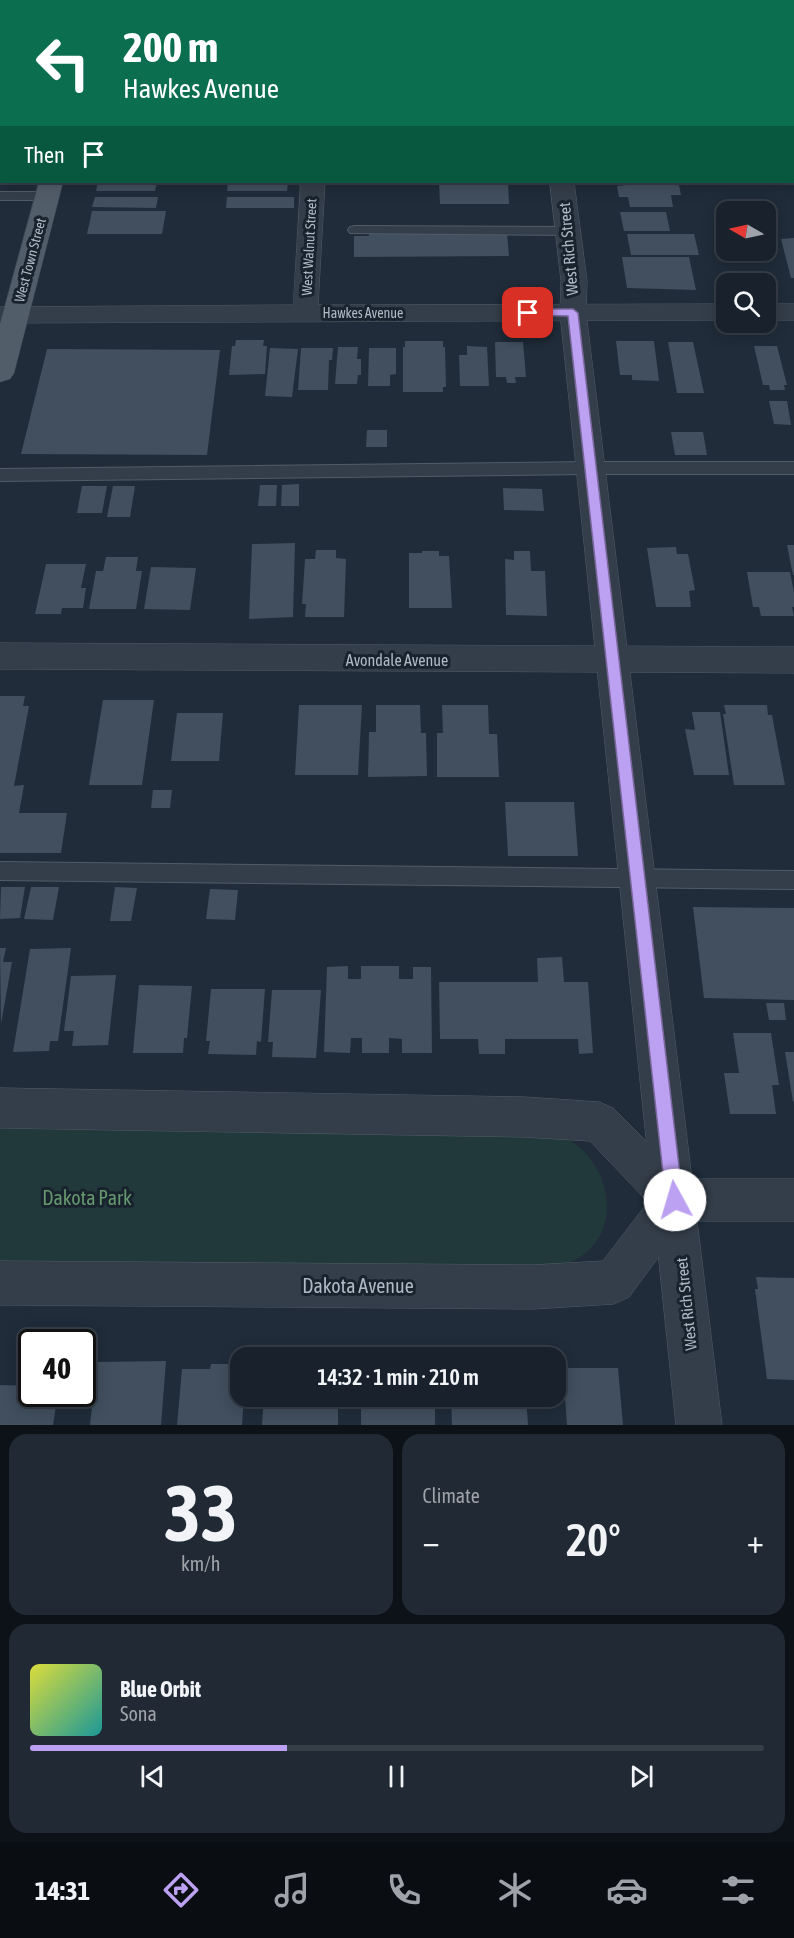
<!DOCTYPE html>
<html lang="en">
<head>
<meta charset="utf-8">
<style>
	body { margin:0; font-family:"Asap Condensed",sans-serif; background:#212934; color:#f1f3f6; height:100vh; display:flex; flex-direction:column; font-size:22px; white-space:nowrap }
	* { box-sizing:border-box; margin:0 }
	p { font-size:20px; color:#9fa3a9 }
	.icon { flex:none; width:33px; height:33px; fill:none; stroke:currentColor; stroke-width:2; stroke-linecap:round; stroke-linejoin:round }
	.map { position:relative; height:1425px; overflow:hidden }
	.details { display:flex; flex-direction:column; gap:9px; padding:9px; background:#0d1218; flex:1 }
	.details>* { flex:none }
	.banner { position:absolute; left:0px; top:0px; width:795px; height:183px; box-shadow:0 3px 15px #0003,0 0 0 2px #363e48; background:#0b6e4f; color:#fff; overflow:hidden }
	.needle { width:39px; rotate:279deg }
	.controls { position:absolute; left:716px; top:201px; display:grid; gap:12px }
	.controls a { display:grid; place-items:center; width:60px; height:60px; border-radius:12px; background:#18212c; box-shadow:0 3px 15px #0003,0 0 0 2px #363e48; font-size:30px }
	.speed { position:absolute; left:18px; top:1329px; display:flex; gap:12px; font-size:30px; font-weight:700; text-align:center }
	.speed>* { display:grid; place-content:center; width:78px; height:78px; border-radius:50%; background:#18212c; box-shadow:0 3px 15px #0003,0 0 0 2px #363e48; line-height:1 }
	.speed .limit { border:3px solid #111; border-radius:9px; background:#fff; color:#111 }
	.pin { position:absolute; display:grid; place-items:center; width:51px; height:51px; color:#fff; margin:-26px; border-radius:12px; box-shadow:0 3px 9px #0006 }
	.me { position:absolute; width:66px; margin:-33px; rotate:354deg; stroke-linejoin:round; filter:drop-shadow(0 0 4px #0008) }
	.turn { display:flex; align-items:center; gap:21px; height:126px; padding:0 24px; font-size:27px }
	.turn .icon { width:78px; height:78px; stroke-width:2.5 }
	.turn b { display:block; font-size:42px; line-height:51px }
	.then { display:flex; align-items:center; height:57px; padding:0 24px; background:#0003; gap:12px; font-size:22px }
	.big { font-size:45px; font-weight:600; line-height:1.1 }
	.details .card { flex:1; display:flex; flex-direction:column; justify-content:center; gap:9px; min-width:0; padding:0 21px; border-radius:18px; background:#212934 }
	.details .dial { align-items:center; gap:0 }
	.dial b { font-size:78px; line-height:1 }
	.song { display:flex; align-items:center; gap:18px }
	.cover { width:72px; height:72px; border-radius:9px; background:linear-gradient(135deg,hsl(60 70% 55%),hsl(180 70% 35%)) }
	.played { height:6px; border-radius:3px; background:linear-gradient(90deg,#bca0f2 35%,#363e48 35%) }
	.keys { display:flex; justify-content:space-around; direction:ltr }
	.heat { display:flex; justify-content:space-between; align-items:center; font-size:33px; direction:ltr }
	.details .tiles { flex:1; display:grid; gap:9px; grid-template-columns:1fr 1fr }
	.card:last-child { grid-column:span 2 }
	.trip { position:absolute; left:230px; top:1347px; width:336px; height:60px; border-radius:18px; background:#18212c; box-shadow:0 3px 15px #0003,0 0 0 2px #363e48; font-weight:600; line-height:60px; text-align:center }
	.tab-bar { display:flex; height:96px; justify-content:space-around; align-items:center; background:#0a0d12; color:#9fa3a9 }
	.tab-bar .icon { width:42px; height:42px }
	.tab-bar .selected { color:#bca0f2 }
	.tab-bar b { font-size:27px; color:#f1f3f6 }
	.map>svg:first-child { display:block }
</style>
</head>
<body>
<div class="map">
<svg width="794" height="1425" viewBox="0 0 794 1425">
	<rect width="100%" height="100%" fill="#202c3a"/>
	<path fill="#22393b" d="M0,1129L535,1132C545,1134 559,1134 567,1139C607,1160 623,1221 586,1253C575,1262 561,1265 547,1268L0,1266Z"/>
	<g fill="#414f5e">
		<path d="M98,182H157L155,191H96Z"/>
		<path d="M228,182H288L287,191H227Z"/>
		<path d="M439,182H508L509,204H440Z"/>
		<path d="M626,185H679L681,195H671L673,207H630L628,197H619L617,186Z"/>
		<path d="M95,197H158L156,208L92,207Z"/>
		<path d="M227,197H294V208H226Z"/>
		<path d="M92,211H166L162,234H87Z"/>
		<path d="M620,212H666L670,231H624Z"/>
		<path d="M369,234H507L509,256L354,257V236H369Z"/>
		<path d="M627,234H694L699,255H631Z"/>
		<path d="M794,238V278H791L781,239Z"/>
		<path d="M622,257H689L696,290L627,288Z"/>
		<path d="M236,340H264L263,346H267L265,374L229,375L232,346H235Z"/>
		<path d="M405,341H443V347H445L446,387H443V392H403V347H405Z"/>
		<path d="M616,341H654L659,381L632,380V375H620Z"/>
		<path d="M495,342H523L526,377H515L516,383H507L506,377H496Z"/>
		<path d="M668,342H693L704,393H677Z"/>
		<path d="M467,346L487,347L489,386H460L459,355H467Z"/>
		<path d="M754,346H777L787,385H784L785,390H770L769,385H763Z"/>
		<path d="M338,347H358L357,359H361V375H358L357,384H335Z"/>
		<path d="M270,348L298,349L292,397L265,396Z"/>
		<path d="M301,348H333L332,360H329L328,390H298Z"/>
		<path d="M369,348H396V374L390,375V386H368Z"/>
		<path d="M47,349L220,350L207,455L21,454Z"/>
		<path d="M769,401H787L791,425L774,424Z"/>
		<path d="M367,430H387V447H366Z"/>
		<path d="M671,432H703L707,455H675Z"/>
		<path d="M299,484V506H281L282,485Z"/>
		<path d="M260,485H277L276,506H258Z"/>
		<path d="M82,486H107L102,513H77Z"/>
		<path d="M113,486H135L130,517H107Z"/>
		<path d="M503,488L542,489L544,511L504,510Z"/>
		<path d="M295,543L293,617L249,619L252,544Z"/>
		<path d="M787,545H794V575H793Z"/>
		<path d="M676,547L677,554H688L695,590L689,591L691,607H656L647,548Z"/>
		<path d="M316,550H336V558L346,559L344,617H305L306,604H302L305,559H315Z"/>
		<path d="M422,551H439V556H449L452,608H409V553H422Z"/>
		<path d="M514,551H530L531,571H545L547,616L506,615L505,559L514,560Z"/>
		<path d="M106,557H138L136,571H142L136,609H89L96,571H103Z"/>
		<path d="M46,564H86L81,588H86L83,608H62L61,614H35Z"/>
		<path d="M151,567L196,568L190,610L144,609Z"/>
		<path d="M747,572H790L794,592V607H792L794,616H761L759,607H753Z"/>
		<path d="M0,696H25L23,706H29L14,786L24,785L19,813H67L61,853H0Z"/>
		<path d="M103,700H154L142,785H89Z"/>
		<path d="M299,705H362L358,775H295Z"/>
		<path d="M376,705H420L421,733H426L427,776L368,777L369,732H376Z"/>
		<path d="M442,705H488L489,734H497L499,777H437V733H443Z"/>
		<path d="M724,705H767L768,715H772L785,785H734L723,714H726Z"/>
		<path d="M692,712H720L729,775H694L685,729L695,730Z"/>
		<path d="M177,713H223L219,761H171Z"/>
		<path d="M153,790H172L170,808H151Z"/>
		<path d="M505,802H574L578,856H508Z"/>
		<path d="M1,887H25L20,918L0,919Z"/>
		<path d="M31,887H59L53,920L24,919Z"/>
		<path d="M115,887L137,888L131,921H110Z"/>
		<path d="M210,889L238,890L235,920L206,919Z"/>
		<path d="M693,907L794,908V1000L704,998Z"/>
		<path d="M0,948H6L3,962H12L1,1024Z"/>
		<path d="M71,948L58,1041H50L49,1051L13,1052L30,949Z"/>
		<path d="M562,957L564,982H588L593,1053L579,1054L578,1039H505V1054H479L478,1039H440L439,982H538L537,958Z"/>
		<path d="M348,966V979H361V966H399V979H413V967H431L432,1053H402V1039L389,1038V1053H362V1038H351L350,1053L324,1052L327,967Z"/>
		<path d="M116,975L108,1045L72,1046L74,1031H64L71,976Z"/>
		<path d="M139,985L192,986L187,1038H184L183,1053H133Z"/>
		<path d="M211,989H265L261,1042L257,1041L256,1055L208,1054L210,1041H206Z"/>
		<path d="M272,990H321L316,1058L272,1057L273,1042H268Z"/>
		<path d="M766,1003H784L786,1020H769Z"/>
		<path d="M733,1033H771L779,1085H772L776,1114H730L724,1073H739Z"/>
		<path d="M785,1052H794V1101L793,1102Z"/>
		<path d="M756,1277L794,1278V1380L767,1379L755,1289H758Z"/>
		<path d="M166,1361L161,1425H90L97,1362Z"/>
		<path d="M211,1364H240V1396H244L242,1425H177L182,1369H210Z"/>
		<path d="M563,1368H618L623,1425H567Z"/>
		<path d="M0,1385L32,1386V1394H58L53,1425H0Z"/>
		<path d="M264,1396H338V1425H262Z"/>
		<rect x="361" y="1396" width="74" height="29"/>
		<path d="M451,1396H526L528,1425H452Z"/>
	</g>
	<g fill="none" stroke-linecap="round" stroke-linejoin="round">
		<defs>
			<g id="service">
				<rect x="747" y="0" width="12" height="2"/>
				<path d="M0,192H48L55,196L48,200H0Z"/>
				<path d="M355,226L568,227L575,231L568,235L350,233L348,230L350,227Z"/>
				<path d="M591,462H794V474H591L0,481V469Z"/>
				<path d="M0,862L794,871V889L0,880Z"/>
			</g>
			<g id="minor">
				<rect x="314" y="0" width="20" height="2"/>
				<rect x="0" y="65" width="2" height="14"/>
				<rect x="0" y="97" width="2" height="14"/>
				<path d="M301,182H325L318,305L726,304V320L0,323V307L293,305Z"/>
				<rect x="765" y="304" width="29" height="16"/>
				<path d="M0,643L794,647V673L0,669Z"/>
				<path d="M0,1088L524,1097L599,1102L613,1108L684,1179H794V1221H685L629,1297L614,1304L533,1309L0,1305V1261L533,1265L603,1261L648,1202L590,1141L524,1137L0,1128Z"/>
			</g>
			<g id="tertiary">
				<rect x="530" y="0" width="20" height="2"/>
				<path d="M550,182H574L587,281L586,313L722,1425H676L560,313L561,281Z"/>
			</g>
			<g id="primary">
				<rect x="89" y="0" width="20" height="2"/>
				<path d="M39,182H63L14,373L10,379L0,382V324Z"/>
			</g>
		</defs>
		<use href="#service" stroke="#515c67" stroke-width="2"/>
		<use href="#minor" stroke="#515c67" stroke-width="1"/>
		<use href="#tertiary" stroke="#515c67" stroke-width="1"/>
		<use href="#primary" stroke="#3d4753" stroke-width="1"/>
		<use href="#service" fill="#343e4a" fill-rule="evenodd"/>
		<use href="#minor" fill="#343e4a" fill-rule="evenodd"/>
		<use href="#tertiary" fill="#343e4a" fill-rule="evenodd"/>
		<use href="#primary" fill="#525d6a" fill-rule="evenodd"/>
	</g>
	<path fill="#bca0f2" stroke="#7a689d" stroke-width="1.5" d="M528,309H573L578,313L683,1200L681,1206L675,1208L669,1206L666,1200L568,316L524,315V310Z"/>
	<g text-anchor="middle" stroke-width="6" stroke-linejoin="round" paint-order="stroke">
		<g font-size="14" fill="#aeb9c6" stroke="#19232e">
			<text transform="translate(309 247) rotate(-87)" y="5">West Walnut Street</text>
			<text transform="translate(30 260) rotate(-75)" y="5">West Town Street</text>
			<text x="363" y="318">Hawkes Avenue</text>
		</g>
		<g font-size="16" fill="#aeb9c6" stroke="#19232e">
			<text transform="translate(568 249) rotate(-95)" y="6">West Rich Street</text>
			<text x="397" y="666">Avondale Avenue</text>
			<text transform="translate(686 1304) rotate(-96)" y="6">West Rich Street</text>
		</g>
		<g font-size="20" fill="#65986e" stroke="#19232e">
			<text x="87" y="1205">Dakota Park</text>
		</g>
		<g font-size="20" fill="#aeb9c6" stroke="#19232e">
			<text x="358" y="1293">Dakota Avenue</text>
		</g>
	</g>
</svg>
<div class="controls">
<a><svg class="needle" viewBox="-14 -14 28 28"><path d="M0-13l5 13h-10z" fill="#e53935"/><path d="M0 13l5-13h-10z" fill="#9fa3a9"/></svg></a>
<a><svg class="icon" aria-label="search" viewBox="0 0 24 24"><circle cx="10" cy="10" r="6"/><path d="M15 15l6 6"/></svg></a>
</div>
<div class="speed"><div class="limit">40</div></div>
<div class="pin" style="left:528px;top:313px;background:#d93025"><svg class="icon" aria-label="arrive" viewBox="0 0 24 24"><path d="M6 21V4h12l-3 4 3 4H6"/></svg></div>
<svg class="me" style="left:675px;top:1200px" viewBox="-20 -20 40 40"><circle r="19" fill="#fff"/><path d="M0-13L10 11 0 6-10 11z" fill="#bca0f2"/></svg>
<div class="trip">14:32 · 1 min · 210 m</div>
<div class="banner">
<div class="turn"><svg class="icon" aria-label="left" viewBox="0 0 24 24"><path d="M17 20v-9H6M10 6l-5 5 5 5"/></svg><div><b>200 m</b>Hawkes Avenue</div></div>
<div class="then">Then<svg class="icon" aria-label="arrive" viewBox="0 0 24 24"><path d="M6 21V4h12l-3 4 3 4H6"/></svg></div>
</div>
</div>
<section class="details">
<div class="tiles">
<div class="card dial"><b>33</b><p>km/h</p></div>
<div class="card"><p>Climate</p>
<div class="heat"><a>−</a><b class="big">20°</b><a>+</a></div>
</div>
<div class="card">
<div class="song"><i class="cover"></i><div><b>Blue Orbit</b><p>Sona</p></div></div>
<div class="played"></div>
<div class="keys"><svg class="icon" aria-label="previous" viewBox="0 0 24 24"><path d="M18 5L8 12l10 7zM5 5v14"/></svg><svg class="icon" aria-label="pause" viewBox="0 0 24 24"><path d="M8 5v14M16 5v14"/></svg><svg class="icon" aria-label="next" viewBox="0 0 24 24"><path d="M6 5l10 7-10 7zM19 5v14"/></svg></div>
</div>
</div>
</section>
<nav class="tab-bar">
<b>14:31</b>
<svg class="icon selected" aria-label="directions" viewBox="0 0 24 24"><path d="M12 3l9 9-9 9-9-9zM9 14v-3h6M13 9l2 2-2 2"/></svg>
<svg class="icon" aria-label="music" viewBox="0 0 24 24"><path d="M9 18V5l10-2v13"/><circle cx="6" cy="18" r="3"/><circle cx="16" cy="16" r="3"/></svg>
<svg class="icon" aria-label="phone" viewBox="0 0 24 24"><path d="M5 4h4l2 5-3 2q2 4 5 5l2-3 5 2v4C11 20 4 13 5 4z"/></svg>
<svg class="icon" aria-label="climate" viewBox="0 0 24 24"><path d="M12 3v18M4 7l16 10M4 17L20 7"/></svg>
<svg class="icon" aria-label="car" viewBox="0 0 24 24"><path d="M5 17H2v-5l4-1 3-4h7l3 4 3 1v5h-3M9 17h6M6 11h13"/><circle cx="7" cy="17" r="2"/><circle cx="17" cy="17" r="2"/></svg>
<svg class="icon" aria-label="filters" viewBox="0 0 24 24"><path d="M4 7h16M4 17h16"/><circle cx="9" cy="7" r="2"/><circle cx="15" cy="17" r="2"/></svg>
</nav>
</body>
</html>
